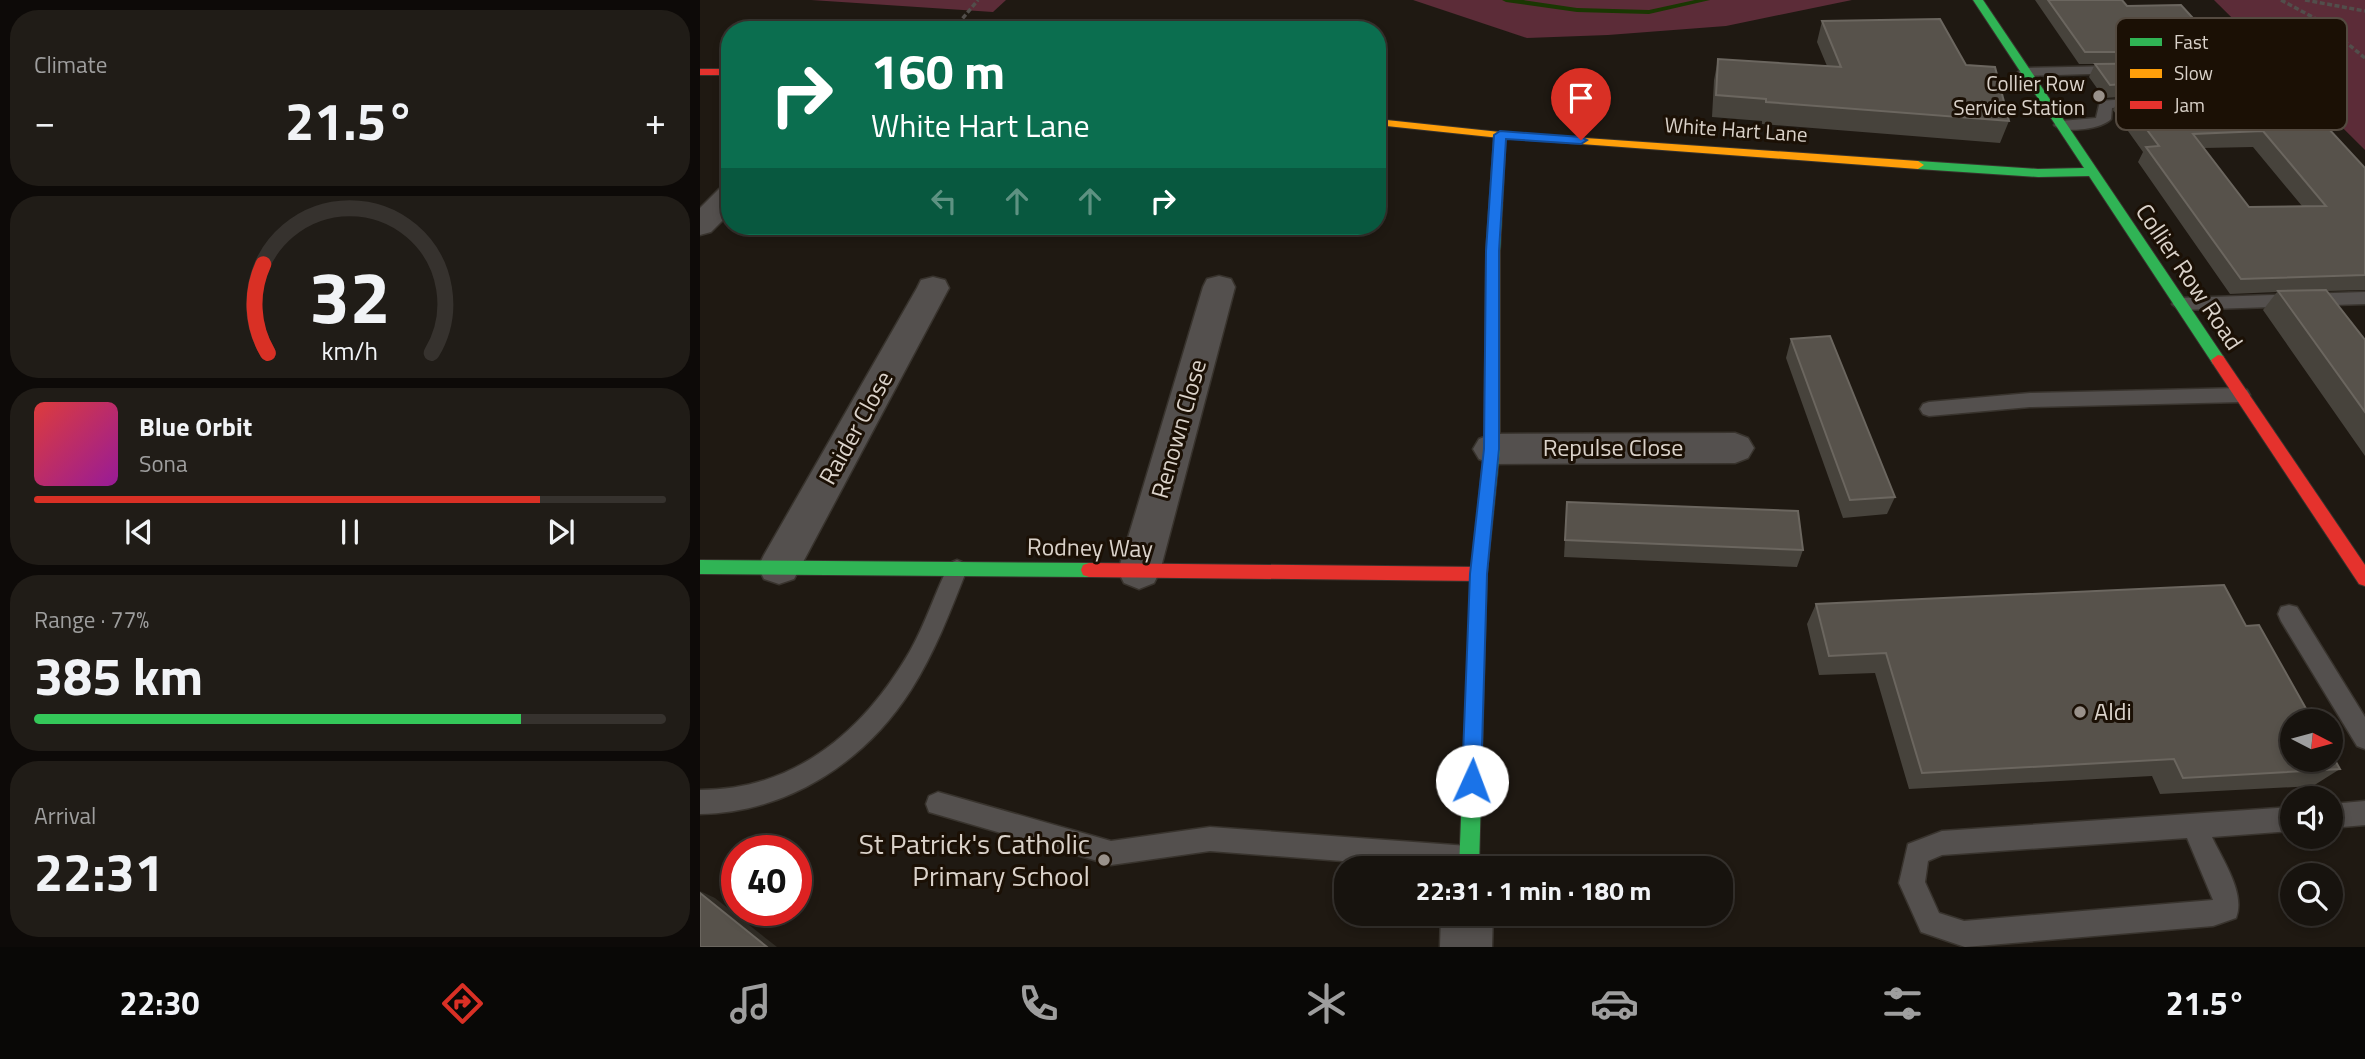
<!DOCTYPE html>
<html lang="en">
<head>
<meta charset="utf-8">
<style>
	body { margin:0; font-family:"Titillium Web",sans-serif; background:#201c17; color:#f1f3f6; height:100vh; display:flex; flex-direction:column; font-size:26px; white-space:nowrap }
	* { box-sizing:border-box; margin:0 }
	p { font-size:23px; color:#9e9e9e }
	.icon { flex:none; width:38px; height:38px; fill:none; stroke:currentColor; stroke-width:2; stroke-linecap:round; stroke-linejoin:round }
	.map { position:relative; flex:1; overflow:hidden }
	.sheet { display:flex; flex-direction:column; gap:10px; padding:10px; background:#0d0a08; width:700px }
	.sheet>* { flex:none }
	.banner { position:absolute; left:21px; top:21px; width:665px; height:214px; border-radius:28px; box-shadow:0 4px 10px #0003,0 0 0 2px #36322e; background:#0b6e4f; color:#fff; overflow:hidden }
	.needle { width:46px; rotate:96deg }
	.tools { position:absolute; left:1580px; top:709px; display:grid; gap:14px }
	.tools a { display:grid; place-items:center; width:63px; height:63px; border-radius:50%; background:#17130e; box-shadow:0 4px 10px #0003,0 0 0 2px #36322e; font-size:35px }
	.speed { position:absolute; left:21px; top:835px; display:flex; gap:14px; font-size:35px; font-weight:700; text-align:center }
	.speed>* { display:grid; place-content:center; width:91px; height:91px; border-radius:50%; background:#17130e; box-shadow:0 4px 10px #0003,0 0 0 2px #36322e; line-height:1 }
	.speed .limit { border:10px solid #d22; background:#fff; color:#111 }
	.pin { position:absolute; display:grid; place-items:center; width:60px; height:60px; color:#fff; margin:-72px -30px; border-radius:50% 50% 50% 0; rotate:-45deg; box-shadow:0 0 7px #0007 }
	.pin .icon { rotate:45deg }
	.me { position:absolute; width:77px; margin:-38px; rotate:2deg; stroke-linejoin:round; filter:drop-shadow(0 0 5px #0008) }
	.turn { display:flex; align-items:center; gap:24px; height:147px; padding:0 35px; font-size:32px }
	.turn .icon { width:91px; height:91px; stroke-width:2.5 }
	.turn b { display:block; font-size:49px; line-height:60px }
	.lanes { display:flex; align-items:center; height:66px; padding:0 35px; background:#0003; justify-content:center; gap:35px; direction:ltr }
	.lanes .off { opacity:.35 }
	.big { font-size:52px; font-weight:700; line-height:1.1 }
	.sheet .tile { flex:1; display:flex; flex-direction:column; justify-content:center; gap:10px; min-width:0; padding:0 24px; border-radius:28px; background:#201c17 }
	.sheet .dial { align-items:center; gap:0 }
	.dial svg { height:182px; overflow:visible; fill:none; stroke:#36322e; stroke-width:7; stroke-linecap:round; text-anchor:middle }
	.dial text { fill:#f1f3f6; stroke:none }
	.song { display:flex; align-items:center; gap:21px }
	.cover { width:84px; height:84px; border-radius:10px; background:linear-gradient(135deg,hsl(0 70% 55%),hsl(300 70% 35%)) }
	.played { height:7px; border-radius:4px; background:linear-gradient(90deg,#d93025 80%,#36322e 80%) }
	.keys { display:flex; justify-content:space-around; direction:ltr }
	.heat { display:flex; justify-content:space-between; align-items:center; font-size:38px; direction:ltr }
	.charge { height:10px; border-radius:5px; background:linear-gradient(90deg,#34c759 77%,#36322e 0) }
	.trip { position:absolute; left:634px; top:856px; width:399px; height:70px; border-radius:28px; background:#17130e; box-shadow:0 4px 10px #0003,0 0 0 2px #36322e; font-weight:700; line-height:70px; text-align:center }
	.menu { display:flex; height:112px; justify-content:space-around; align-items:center; background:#090806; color:#9e9e9e }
	.menu .icon { width:49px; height:49px }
	.menu .active { color:#d93025 }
	.menu b { font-size:32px; color:#f1f3f6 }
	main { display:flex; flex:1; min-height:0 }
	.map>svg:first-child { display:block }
</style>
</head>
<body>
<main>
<section class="sheet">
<div class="tile"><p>Climate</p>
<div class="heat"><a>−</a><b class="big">21.5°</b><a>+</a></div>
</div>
<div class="tile dial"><svg viewBox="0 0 100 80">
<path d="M14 69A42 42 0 1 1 86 69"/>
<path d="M14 69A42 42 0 0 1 12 30" stroke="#d93025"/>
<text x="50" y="56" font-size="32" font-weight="700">32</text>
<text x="50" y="72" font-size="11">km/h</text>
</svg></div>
<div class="tile">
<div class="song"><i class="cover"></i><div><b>Blue Orbit</b><p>Sona</p></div></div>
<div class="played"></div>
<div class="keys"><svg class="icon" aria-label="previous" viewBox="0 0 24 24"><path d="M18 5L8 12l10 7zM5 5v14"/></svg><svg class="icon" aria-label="pause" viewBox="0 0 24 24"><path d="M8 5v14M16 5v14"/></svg><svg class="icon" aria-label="next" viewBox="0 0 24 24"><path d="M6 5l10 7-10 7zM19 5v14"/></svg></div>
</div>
<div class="tile"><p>Range · 77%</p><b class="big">385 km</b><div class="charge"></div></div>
<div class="tile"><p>Arrival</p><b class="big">22:31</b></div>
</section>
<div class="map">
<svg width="1665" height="947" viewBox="0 0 1665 947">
	<rect width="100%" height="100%" fill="#1f1912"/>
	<g fill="#5c2c38">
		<path d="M111,0H306L293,12Z"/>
		<path d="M713,0H1152L1026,26L908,35L827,38Z"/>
		<path d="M1514,0H1665V150Z"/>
	</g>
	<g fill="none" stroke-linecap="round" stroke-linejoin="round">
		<path fill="#1a3702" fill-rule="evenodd" d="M802,0H823L877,8L949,10L995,0H1010L949,14L877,12L806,2Z"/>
		<defs>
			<g id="lane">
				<path d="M1470,65C1496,66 1550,61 1571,78C1584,90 1596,105 1608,118L1609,127L1591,135H1581V129L1595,125L1596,122L1560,83L1550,78L1465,72L1463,69Z"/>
				<path d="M1418,66L1425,70L1423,73L1325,76L1318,72L1325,68Z"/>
				<path d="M1441,98L1448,102L1446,105L1412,108L1411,119C1402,129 1365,134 1354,125L1361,121L1396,118L1400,101Z"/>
				<path d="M1665,292V304L1480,310L1472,304L1480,298Z"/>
				<path d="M1541,388L1547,390L1550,395L1547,400L1541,402L1330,407L1229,416L1223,414L1220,409L1223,404L1229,402L1330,393Z"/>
				<path d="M257,560L264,563L267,569C251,610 235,652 211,690C165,762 87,813 0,814V790C95,790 164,731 210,651C226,623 235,592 250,563Z"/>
				<path d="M1589,605L1597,607L1665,717V749L1657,746L1581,621L1578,614L1581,607Z"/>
				<path d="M238,792L411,841L510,827L768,846L777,849L780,858L774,868H735L510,851L411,865L229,812L226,804L229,796Z"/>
				<path d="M1665,801V825L1631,828V804Z"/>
				<path d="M1592,807V831L1512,837C1522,859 1546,893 1536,918L1513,926L1265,947L1221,932L1199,883L1208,844L1242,831ZM1487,838L1513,900L1264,921L1239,913L1225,882L1228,861L1242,855Z"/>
			</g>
			<g id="street">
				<path d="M30,187V213L11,232L0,235V208L19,189Z"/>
				<path d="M519,276L531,279L535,287L460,571L454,583L439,589L424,583L418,571L503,287L507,279Z"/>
				<path d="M233,277L245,280L249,288L94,579L79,584L64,579L58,567L64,555L217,288L221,280Z"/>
				<path d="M1035,433L1048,438L1054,448L1048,458L1035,463L792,464L779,459L773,449L779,439L792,434Z"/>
				<path d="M741,914H793L792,947H740Z"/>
			</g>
			<g id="fast">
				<path d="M1273,0H1283L1523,356L1525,360L1523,364H1513L1389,176L1338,177L1218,169L1212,165L1218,161L1338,169L1384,168Z"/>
				<path d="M800,132L806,135L800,251V449L787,574L779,868H759L771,574L784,449L786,251L794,135Z"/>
				<path d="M0,560L389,563L395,565L397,570L395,575L389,577L0,574Z"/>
			</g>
			<path id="slow" d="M677,119L800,132L1218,161L1224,165L1218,169L800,138L677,125Z"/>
			<g id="jam">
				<rect x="0" y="69" width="30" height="6"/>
				<path d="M1518,355L1523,356L1665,565V586L1659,584L1513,364L1511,360Z"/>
				<path d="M389,563L779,567L785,569L787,574L785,579L779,581L389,577L383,575L381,570L383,565Z"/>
			</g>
		</defs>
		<use href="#lane" stroke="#38332d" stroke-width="3"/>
		<use href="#street" stroke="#38332d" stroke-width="3"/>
		<use href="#fast" stroke="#38332d" stroke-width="2"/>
		<use href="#slow" stroke="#38332d" stroke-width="2"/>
		<use href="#jam" stroke="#38332d" stroke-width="2"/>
		<g stroke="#524e4b" stroke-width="3.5" stroke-dasharray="5 2.5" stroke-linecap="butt">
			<path d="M1581,0L1620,21L1665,58"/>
			<path d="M1605,0L1665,11"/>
			<path d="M253,30L278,0"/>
		</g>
		<use href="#lane" fill="#54504e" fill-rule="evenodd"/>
		<use href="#street" fill="#54504e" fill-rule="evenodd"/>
		<use href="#fast" fill="#30b455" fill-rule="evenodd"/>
		<use href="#slow" fill="#ff9f0a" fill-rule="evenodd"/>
		<use href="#jam" fill="#e5322d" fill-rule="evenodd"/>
	</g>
	<g fill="#47433c" fill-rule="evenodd">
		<path d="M1335,0H1422L1427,6L1524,52L1518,61L1549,76L1594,120L1665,168V290L1627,291L1665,340V456L1563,310L1577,292L1530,294L1438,162L1443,152L1413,110L1420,97L1404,98L1389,77L1395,64H1403H1379ZM1490,64H1508L1502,76L1512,89L1495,90L1501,79ZM1553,147L1602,206L1549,207L1504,148Z"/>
		<path d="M1122,21L1266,65L1309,121L1300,143L1062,124V121L1012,117L1014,80L1018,59L1127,66L1117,42Z"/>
		<path d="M1091,339L1195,497L1187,514L1143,518L1086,358Z"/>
		<path d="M867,502L1103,550L1097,567L864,557Z"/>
		<path d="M1116,604L1546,626L1640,769L1613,786L1460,794L1452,776L1209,789L1175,673L1119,675L1107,624Z"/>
	</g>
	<g fill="#302c25">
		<path d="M1602,107L1592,122L1568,128L1578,113Z"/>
		<path d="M0,891L15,898L77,947H67L0,893Z"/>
	</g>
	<g fill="#57524b" stroke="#6b665f" stroke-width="2" fill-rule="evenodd">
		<path d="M1348,0H1422L1427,6L1481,5L1524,52H1385Z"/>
		<path d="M1240,19L1266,65L1295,67L1309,121L1066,102V99L1016,95L1018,59L1141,67L1122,21Z"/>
		<path d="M1510,61L1537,63L1549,76L1555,75L1558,79H1576L1602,107L1578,113V123L1617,116L1665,168V275L1541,279L1446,147L1459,146L1421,95L1520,89L1526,81ZM1563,131L1626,206L1549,207L1493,134Z"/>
		<path d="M1489,63L1501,79L1410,85L1395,64Z"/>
		<path d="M1626,290L1665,340V412L1578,291Z"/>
		<path d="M1130,336L1195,497L1150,500L1091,339Z"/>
		<path d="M867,502L1098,511L1103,550L865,540Z"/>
		<path d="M1524,585L1546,626L1559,625L1613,721H1592V760H1631V753L1640,769L1483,778L1474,759L1222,773L1186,653L1129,656L1116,604Z"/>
		<path d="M0,893L67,947H0Z"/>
	</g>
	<path fill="#1a73e8" stroke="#114b97" stroke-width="2" d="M800,131L881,137L887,140L881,144L806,139L799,251V449L787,574L781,781L779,788L772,791L765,788L762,781L770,574L784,449L786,251L794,135Z"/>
	<g fill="#99918a" stroke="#1b1005" stroke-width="2.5">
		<circle cx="1399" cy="96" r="7"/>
		<circle cx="1380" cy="712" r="7"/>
		<circle cx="404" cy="860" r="7"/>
	</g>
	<g text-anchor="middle" stroke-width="6" stroke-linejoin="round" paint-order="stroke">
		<g font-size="21" fill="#dad2ca" stroke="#1b1005" text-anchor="end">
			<text x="1385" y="91">Collier Row<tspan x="1385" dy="24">Service Station</tspan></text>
		</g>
		<g font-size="21" fill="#dad2ca" stroke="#1b1005">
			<text transform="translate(1036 130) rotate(4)" y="7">White Hart Lane</text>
		</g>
		<g font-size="24" fill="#dad2ca" stroke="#1b1005">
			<text transform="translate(1489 277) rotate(56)" y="8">Collier Row Road</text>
			<text transform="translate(156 428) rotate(-61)" y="8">Raider Close</text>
			<text transform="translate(479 429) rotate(-74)" y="8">Renown Close</text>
			<text x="913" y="456">Repulse Close</text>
			<text transform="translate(390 548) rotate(1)" y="8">Rodney Way</text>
		</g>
		<g font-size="24" fill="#dad2ca" stroke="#1b1005" text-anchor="start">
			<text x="1394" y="720">Aldi</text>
		</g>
		<g font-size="28" fill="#dad2ca" stroke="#1b1005" text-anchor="end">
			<text x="390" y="854">St Patrick's Catholic<tspan x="390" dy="32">Primary School</tspan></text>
		</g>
	</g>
	<rect x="1416" y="18" width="231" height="112" rx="10" fill="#1b1005" stroke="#544a40" stroke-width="2"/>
	<rect x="1430" y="38" width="32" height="8" fill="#30b455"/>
	<rect x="1430" y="69" width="32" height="9" fill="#ff9f0a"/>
	<rect x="1430" y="101" width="32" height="8" fill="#e5322d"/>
	<g font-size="19" fill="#dad2ca">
		<text x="1474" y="49">Fast</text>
		<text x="1474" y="80">Slow</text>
		<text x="1474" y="112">Jam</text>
	</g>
</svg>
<div class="tools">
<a><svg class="needle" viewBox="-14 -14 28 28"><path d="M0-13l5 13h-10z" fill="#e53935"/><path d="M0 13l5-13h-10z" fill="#9e9e9e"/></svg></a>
<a><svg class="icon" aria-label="sound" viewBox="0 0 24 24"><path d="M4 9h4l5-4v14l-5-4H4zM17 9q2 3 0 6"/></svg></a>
<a><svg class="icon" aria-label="search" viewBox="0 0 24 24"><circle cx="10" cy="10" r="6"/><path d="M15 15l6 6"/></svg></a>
</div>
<div class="speed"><div class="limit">40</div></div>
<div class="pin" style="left:881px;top:140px;background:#d93025"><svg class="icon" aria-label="arrive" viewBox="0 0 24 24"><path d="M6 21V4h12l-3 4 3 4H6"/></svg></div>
<svg class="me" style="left:772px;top:781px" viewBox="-20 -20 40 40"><circle r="19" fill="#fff"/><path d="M0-13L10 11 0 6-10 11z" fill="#1a73e8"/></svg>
<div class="trip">22:31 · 1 min · 180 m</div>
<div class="banner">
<div class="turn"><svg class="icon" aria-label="right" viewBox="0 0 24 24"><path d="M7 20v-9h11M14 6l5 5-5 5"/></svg><div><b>160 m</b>White Hart Lane</div></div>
<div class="lanes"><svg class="icon off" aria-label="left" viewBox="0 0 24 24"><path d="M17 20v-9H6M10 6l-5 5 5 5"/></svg><svg class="icon off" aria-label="ahead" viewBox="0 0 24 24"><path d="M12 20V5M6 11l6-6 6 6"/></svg><svg class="icon off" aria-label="ahead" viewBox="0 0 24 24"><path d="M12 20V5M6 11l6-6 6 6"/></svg><svg class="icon" aria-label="right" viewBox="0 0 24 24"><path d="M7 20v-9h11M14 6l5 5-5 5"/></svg></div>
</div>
</div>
</main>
<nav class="menu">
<b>22:30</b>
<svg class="icon active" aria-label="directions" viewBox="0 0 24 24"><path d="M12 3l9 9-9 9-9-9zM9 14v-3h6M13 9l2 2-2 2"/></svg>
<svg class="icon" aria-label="music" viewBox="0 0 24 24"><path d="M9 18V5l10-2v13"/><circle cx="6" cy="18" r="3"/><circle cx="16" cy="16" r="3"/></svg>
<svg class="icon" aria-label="phone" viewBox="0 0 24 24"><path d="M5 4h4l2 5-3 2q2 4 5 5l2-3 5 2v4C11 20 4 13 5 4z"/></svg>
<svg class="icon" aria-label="climate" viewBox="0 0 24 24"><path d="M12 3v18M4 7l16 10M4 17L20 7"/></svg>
<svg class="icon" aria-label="car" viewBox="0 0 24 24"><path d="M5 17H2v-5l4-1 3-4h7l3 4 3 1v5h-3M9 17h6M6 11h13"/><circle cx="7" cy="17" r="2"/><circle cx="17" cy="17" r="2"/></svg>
<svg class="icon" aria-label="filters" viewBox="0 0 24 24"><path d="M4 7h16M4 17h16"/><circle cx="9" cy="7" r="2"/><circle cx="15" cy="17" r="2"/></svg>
<b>21.5°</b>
</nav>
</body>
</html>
